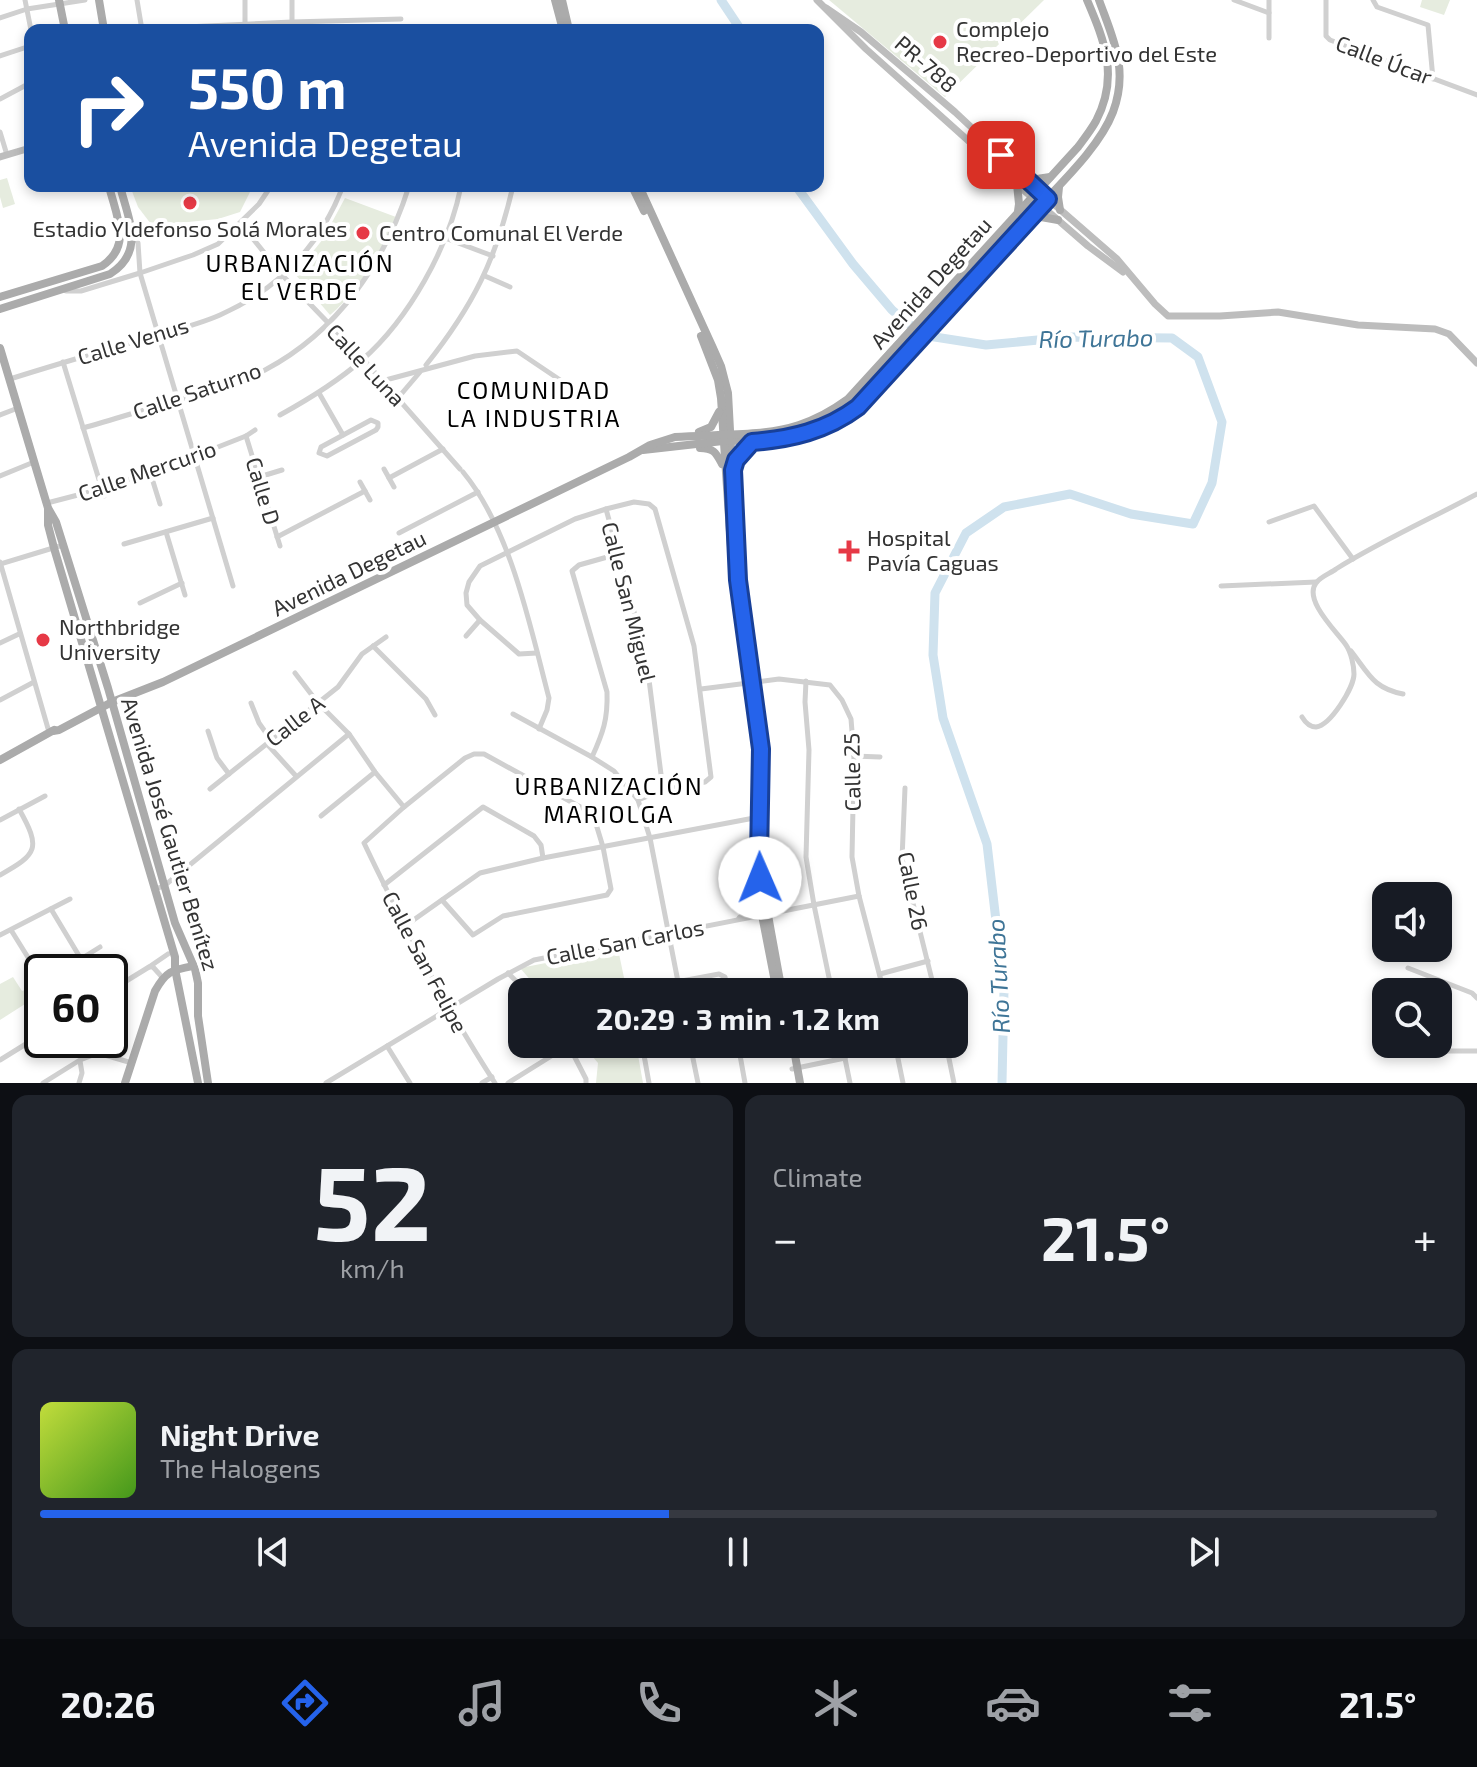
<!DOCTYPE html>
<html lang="en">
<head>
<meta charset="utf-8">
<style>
	body { margin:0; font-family:"Exo 2",sans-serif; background:#20242c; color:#f1f3f6; height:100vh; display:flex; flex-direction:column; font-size:30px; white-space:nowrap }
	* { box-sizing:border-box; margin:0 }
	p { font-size:26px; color:#9ea1a6 }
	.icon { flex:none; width:44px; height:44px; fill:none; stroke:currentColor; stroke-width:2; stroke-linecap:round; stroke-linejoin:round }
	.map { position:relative; height:1083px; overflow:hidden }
	.details { display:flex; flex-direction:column; gap:12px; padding:12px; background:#0d0f14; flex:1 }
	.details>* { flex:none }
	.top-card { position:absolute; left:24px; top:24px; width:800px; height:168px; border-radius:16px; box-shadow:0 4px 12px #0003; background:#1a4fa0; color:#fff; overflow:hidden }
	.controls { position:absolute; left:1372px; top:882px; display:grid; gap:16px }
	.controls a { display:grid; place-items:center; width:80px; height:80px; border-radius:16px; background:#171b24; box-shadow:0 4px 12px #0003; font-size:40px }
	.speed { position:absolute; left:24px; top:954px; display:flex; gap:16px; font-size:40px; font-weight:700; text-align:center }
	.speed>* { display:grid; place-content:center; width:104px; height:104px; border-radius:50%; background:#171b24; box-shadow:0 4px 12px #0003; line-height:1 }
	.speed .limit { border:4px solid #111; border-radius:12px; background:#fff; color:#111 }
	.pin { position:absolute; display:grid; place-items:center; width:68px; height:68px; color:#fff; margin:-34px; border-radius:16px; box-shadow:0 4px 12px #0006 }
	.me { position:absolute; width:88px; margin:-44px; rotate:359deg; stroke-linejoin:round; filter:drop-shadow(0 0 6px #0008) }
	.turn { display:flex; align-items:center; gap:28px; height:168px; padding:0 32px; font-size:36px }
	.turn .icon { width:104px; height:104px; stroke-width:2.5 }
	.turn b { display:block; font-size:56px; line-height:68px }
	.big { font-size:60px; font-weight:700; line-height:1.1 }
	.details .widget { flex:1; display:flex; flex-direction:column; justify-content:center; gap:12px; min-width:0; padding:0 28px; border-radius:16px; background:#20242c }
	.details .dial { align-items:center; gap:0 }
	.dial b { font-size:104px; line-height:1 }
	.song { display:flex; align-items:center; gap:24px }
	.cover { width:96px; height:96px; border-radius:12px; background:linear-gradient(135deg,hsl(70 70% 55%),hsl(100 70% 35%)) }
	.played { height:8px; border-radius:4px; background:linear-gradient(90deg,#2563eb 45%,#363941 45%) }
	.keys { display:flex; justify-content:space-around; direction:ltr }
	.heat { display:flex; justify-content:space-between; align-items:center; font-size:44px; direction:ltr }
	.details .tiles { flex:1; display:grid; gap:12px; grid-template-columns:1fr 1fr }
	.widget:last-child { grid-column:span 2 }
	.trip { position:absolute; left:508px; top:978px; width:460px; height:80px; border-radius:16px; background:#171b24; box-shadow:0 4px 12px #0003; font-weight:700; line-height:80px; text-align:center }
	.tab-bar { display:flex; height:128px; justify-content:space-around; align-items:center; background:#090b0e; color:#9ea1a6 }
	.tab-bar .icon { width:56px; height:56px }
	.tab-bar .current { color:#2563eb }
	.tab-bar b { font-size:36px; color:#f1f3f6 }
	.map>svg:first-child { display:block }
</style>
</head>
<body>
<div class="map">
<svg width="1477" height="1083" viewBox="0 0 1477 1083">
	<rect width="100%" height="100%" fill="#fff"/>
	<g fill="#e6ecdf">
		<path d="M829,0H1044L945,97Z"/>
		<path d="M1422,0H1450L1444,15L1420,7Z"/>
		<path d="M7,178L15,204L3,208L0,197V180Z"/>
		<path d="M130,186H253L240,212L218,219L158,225L151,224L138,207Z"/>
		<path d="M345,198L396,217C381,252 360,290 330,315L295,274L323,239Z"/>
		<path d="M618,949L627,992H541L520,968Z"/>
		<path d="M13,977L22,991L31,988L36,997L0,1020V984Z"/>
		<path d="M582,1044H636L643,1083H596L598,1063Z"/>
	</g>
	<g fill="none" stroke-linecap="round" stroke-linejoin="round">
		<g stroke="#cfe2ee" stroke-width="9">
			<path d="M721,0L741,30"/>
			<path d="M796,186L853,264L892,310L922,335L986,345L1069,337L1172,338L1198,357L1222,422L1212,483L1193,524L1131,514L1070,494L1004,507L966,533L935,593L933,655L943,718L987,844L1004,989L1002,1083"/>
		</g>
		<g stroke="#d0d0d0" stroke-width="5">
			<path d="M25,0L31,30"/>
			<path d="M137,0L142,30"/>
			<path d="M245,0V30"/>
			<path d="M1234,0L1269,13"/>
			<path d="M1269,0V38"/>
			<path d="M1326,0V36L1330,40L1477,95"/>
			<path d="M1373,0L1377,7L1428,25L1433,79"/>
			<path d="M0,18L27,9L85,0"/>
			<path d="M142,29L292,22L401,19"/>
			<path d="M292,30V0"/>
			<path d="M0,56L30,46"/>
			<path d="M0,99L30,83"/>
			<path d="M0,132L7,155"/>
			<path d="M241,224L283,276L363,359L460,469"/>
			<path d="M134,234L138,243L140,273L233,586"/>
			<path d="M445,238L493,256"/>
			<path d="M485,276L510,287"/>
			<path d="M66,291H81L140,273L193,255L218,244L259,204L271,186"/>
			<path d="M63,362L104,496"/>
			<path d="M426,365C473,306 496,260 513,186"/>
			<path d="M10,379C51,366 92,354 133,342C162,333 193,327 220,315C279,289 320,246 343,186"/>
			<path d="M382,381L475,356L517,351L569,386"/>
			<path d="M319,393L343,435"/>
			<path d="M397,399L420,372"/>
			<path d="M0,415L18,408"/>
			<path d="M280,415C309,399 337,382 362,360C409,319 449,247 461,186"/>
			<path d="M371,420L378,423V427L376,430L327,456L319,453L321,447Z"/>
			<path d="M83,428C115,419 146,409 178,400C207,392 237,384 265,370C337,332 385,263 409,186"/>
			<path d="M246,436L280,546"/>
			<path d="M384,469L394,487"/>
			<path d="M150,472L160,504"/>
			<path d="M463,472C511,530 530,626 549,698L547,710L539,729"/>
			<path d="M0,476L34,462"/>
			<path d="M259,477L282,470"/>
			<path d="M389,478L443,449"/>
			<path d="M360,482L370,500"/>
			<path d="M47,503L101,489L195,456L246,436L255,430"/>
			<path d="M606,509L646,656L663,790"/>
			<path d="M1269,522L1314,506L1353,559"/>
			<path d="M166,532L185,595"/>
			<path d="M399,533L478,492"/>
			<path d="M277,537L365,491"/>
			<path d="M124,544L213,518"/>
			<path d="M0,562L49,732"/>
			<path d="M0,564L63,545"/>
			<path d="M1221,586L1316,582"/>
			<path d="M140,603L182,583"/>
			<path d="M466,636L480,620"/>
			<path d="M0,643L19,634"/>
			<path d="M373,646L426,699L435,715"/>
			<path d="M1351,651C1369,674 1373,688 1403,694"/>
			<path d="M537,653L519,654L480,620L467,605L466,593L469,582L480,566L575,519L606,509L634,502L649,504L655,509L694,646L711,777L705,782L663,790L638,800"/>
			<path d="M295,673L318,703L349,734L375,772L404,807"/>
			<path d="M806,681L805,702L809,750L806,857L814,905L832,992"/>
			<path d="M701,689L779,679L830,685L842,700L851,719L854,756L852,857L859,896L884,992"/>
			<path d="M0,700L34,682"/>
			<path d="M251,703L259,723L271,740"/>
			<path d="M513,714L592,757L614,771L638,800L650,838L680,992"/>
			<path d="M1302,717C1305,722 1310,727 1316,727C1331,725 1354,687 1354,674C1354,666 1351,652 1346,645C1337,632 1303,600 1316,583C1320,577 1331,573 1336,569C1381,541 1430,519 1477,494"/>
			<path d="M208,731L217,758L229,774"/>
			<path d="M267,744L296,776"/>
			<path d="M854,756L880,757"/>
			<path d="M592,757C603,733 608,719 607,692L572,571L579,565L618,554"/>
			<path d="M905,788L902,859L935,992"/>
			<path d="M210,789L338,687L362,654L386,637"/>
			<path d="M321,816L375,772"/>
			<path d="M0,820L45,796"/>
			<path d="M0,875C38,854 41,848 19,809"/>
			<path d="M384,885L483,807L534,836L541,845L543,858"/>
			<path d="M155,889L164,886L349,734"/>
			<path d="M442,900L473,935L503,916L607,895L611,889L603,847L596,824L584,809L484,754H474L465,758L404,807L364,843C403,925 445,1006 495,1083"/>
			<path d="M51,909L81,959"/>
			<path d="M739,918L753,906L756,895"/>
			<path d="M405,926L480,873L543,858L754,818"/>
			<path d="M11,930L42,980"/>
			<path d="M0,935L70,899"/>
			<path d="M149,967L168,954"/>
			<path d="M1408,968L1472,993L1477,998"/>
			<path d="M60,972L100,947"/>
			<path d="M508,973L527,992"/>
			<path d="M880,974L928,961"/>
			<path d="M34,988L42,983"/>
			<path d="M110,991L149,967H153L162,977"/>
			<path d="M636,992L639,989L719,974L725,977L728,992"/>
			<path d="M568,1044L586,1079V1083"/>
			<path d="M642,1044L649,1083"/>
			<path d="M690,1044L698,1083"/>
			<path d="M738,1044L745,1083"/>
			<path d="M842,1044L850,1083"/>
			<path d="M895,1044L903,1083"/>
			<path d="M946,1044L954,1083"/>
			<path d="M1421,1044L1448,1051H1477"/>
			<path d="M387,1046L410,1083"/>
			<path d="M0,1060L42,1034"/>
			<path d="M792,1069L845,1058"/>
			<path d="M43,1083L80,1060L98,1053L132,1063"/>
			<path d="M79,1083L82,1073L80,1061"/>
			<path d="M326,1083L498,979L534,960L859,896"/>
			<path d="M482,1083L492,1077"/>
			<path d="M508,1083L569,1045"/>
		</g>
		<g stroke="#bdbdbd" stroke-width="7">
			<path d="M817,0L866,49L1021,188L1088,246L1123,272"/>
			<path d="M826,8L861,32L955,112L1048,199L1117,259L1155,304L1168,316H1220L1278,312L1358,325L1435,329L1449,334L1477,363"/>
			<path d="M0,157L30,148"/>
		</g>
		<g stroke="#ababab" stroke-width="8">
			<path d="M59,0L65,30"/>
			<path d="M99,0L104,30"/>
			<path d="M555,0L563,30"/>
			<path d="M562,0L569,30"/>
			<path d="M1024,177L1037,179L1050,177"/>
			<path d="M1017,184L1019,204L1018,211"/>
			<path d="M632,186L644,211"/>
			<path d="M639,186L713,348L721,366L728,393L738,580L761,749L759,866L782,992"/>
			<path d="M1059,187L1058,197L1060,210"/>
			<path d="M1028,220L1041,217L1058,220"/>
			<path d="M0,297L102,266C133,245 116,216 109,186"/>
			<path d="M0,309L110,274C146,251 128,219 120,186"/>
			<path d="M701,336L718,380L721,398L732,562"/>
			<path d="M0,348L48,508L56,522L108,688L175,923L195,969L198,983V1016L208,1083"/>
			<path d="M699,432L711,427L719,412"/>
			<path d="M700,448C714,448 716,453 722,464"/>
			<path d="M643,450L723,441L784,440L830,424L858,407C917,340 978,274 1038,208C1063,181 1100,146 1113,112C1129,69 1113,39 1099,0"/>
			<path d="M734,465L742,451L752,442"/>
			<path d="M48,509V525L54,548L175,957V969L198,1083"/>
			<path d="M748,687L752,721"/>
			<path d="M53,731L59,730L112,702L163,682L629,457L650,445L675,437C713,434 763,437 799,425C817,419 833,410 848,399L1078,147C1084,139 1091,130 1096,121C1119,77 1105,42 1087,0"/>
			<path d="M0,760L54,730"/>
			<path d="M754,849L755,814"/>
			<path d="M754,874L776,987"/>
			<path d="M793,1044L800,1083"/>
			<path d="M125,1083L155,991C166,971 172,970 193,966"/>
		</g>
	</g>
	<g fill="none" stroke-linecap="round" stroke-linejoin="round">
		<defs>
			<path id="route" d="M760,878L759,857L761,749L738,580L733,470L736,460L752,442C791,439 826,431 858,407L1048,199L1001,155"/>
		</defs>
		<use href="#route" stroke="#184099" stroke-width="20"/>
		<use href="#route" stroke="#2563eb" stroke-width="14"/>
	</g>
	<g fill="#e63946" stroke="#fff" stroke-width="3">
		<circle cx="940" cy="42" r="8"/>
		<circle cx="190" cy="203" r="8"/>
		<circle cx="363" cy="233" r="8"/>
		<path d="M845 539h8v8h8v8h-8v8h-8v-8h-8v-8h8z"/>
		<circle cx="43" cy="640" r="8"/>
	</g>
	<g text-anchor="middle" stroke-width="8" stroke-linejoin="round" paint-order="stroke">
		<g font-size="22" fill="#333" stroke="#fff" text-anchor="start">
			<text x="956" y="37">Complejo<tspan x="956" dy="25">Recreo-Deportivo del Este</tspan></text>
			<text x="190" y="237" text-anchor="middle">Estadio Yldefonso Solá Morales</text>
			<text x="379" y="241">Centro Comunal El Verde</text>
			<text x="867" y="546">Hospital<tspan x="867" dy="25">Pavía Caguas</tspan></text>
			<text x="59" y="635">Northbridge<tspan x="59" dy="25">University</tspan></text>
		</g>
		<g font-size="22" fill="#333" stroke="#fff">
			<text transform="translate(1384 60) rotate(21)" y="8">Calle Úcar</text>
			<text transform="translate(926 64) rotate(41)" y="8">PR-788</text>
			<text transform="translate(931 283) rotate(-48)" y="8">Avenida Degetau</text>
			<text transform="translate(133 341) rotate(-17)" y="8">Calle Venus</text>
			<text transform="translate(366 365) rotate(47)" y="8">Calle Luna</text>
			<text transform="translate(197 391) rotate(-19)" y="8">Calle Saturno</text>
			<text transform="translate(147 471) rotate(-19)" y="8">Calle Mercurio</text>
			<text transform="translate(263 491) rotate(73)" y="8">Calle D</text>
			<text transform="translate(349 573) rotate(-26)" y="8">Avenida Degetau</text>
			<text transform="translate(629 602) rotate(76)" y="8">Calle San Miguel</text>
			<text transform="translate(295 721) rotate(-38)" y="8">Calle A</text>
			<text transform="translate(852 772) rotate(-91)" y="8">Calle 25</text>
			<text transform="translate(170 834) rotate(73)" y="8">Avenida José Gautier Benítez</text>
			<text transform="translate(913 891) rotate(79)" y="8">Calle 26</text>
			<text transform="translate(625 942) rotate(-11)" y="8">Calle San Carlos</text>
			<text transform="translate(425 962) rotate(62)" y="8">Calle San Felipe</text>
		</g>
		<g font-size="24" letter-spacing="2" fill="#000" stroke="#fff">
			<text x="300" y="272">URBANIZACIÓN<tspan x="300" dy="28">EL VERDE</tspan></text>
			<text x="534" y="399">COMUNIDAD<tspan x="534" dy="28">LA INDUSTRIA</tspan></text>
			<text x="609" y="795">URBANIZACIÓN<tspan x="609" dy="28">MARIOLGA</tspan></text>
		</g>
		<g font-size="24" font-style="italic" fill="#3f7597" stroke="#fff">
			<text transform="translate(1096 339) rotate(-1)" y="8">Río Turabo</text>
			<text transform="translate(999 976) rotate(-93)" y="8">Río Turabo</text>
		</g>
	</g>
</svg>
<div class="controls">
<a><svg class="icon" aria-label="sound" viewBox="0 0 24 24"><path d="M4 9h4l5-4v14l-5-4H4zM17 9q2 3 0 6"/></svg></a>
<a><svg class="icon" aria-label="search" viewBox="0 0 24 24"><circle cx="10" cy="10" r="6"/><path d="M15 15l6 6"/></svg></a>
</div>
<div class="speed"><div class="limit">60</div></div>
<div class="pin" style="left:1001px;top:155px;background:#d93025"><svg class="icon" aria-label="arrive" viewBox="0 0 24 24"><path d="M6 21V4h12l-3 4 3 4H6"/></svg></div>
<svg class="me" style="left:760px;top:878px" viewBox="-20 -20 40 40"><circle r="19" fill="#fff"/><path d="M0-13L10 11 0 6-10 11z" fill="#2563eb"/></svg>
<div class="trip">20:29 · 3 min · 1.2 km</div>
<div class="top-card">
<div class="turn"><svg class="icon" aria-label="right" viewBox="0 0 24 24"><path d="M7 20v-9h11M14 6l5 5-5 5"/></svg><div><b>550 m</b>Avenida Degetau</div></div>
</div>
</div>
<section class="details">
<div class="tiles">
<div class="widget dial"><b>52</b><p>km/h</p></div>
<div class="widget"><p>Climate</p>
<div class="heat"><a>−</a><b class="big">21.5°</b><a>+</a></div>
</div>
<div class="widget">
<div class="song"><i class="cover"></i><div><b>Night Drive</b><p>The Halogens</p></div></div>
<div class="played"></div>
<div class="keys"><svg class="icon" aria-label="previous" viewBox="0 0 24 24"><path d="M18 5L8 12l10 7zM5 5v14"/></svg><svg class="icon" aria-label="pause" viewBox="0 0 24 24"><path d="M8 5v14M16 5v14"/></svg><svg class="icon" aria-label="next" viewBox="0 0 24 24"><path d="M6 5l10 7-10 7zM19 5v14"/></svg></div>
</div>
</div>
</section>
<nav class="tab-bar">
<b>20:26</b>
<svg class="icon current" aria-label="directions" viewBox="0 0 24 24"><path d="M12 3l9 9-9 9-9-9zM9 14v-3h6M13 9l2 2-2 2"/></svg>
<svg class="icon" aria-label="music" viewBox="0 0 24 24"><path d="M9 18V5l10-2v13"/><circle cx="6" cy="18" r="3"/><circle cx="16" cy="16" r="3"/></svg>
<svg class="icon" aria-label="phone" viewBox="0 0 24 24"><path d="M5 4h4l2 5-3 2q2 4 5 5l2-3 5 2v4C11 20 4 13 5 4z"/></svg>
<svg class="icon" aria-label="climate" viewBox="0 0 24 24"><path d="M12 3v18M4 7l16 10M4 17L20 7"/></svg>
<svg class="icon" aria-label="car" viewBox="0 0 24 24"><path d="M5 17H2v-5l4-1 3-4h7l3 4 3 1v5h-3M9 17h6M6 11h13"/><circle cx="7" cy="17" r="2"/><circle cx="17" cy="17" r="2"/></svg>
<svg class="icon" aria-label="filters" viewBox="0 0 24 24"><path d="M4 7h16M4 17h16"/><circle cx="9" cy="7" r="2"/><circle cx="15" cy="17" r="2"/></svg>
<b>21.5°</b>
</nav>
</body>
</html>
